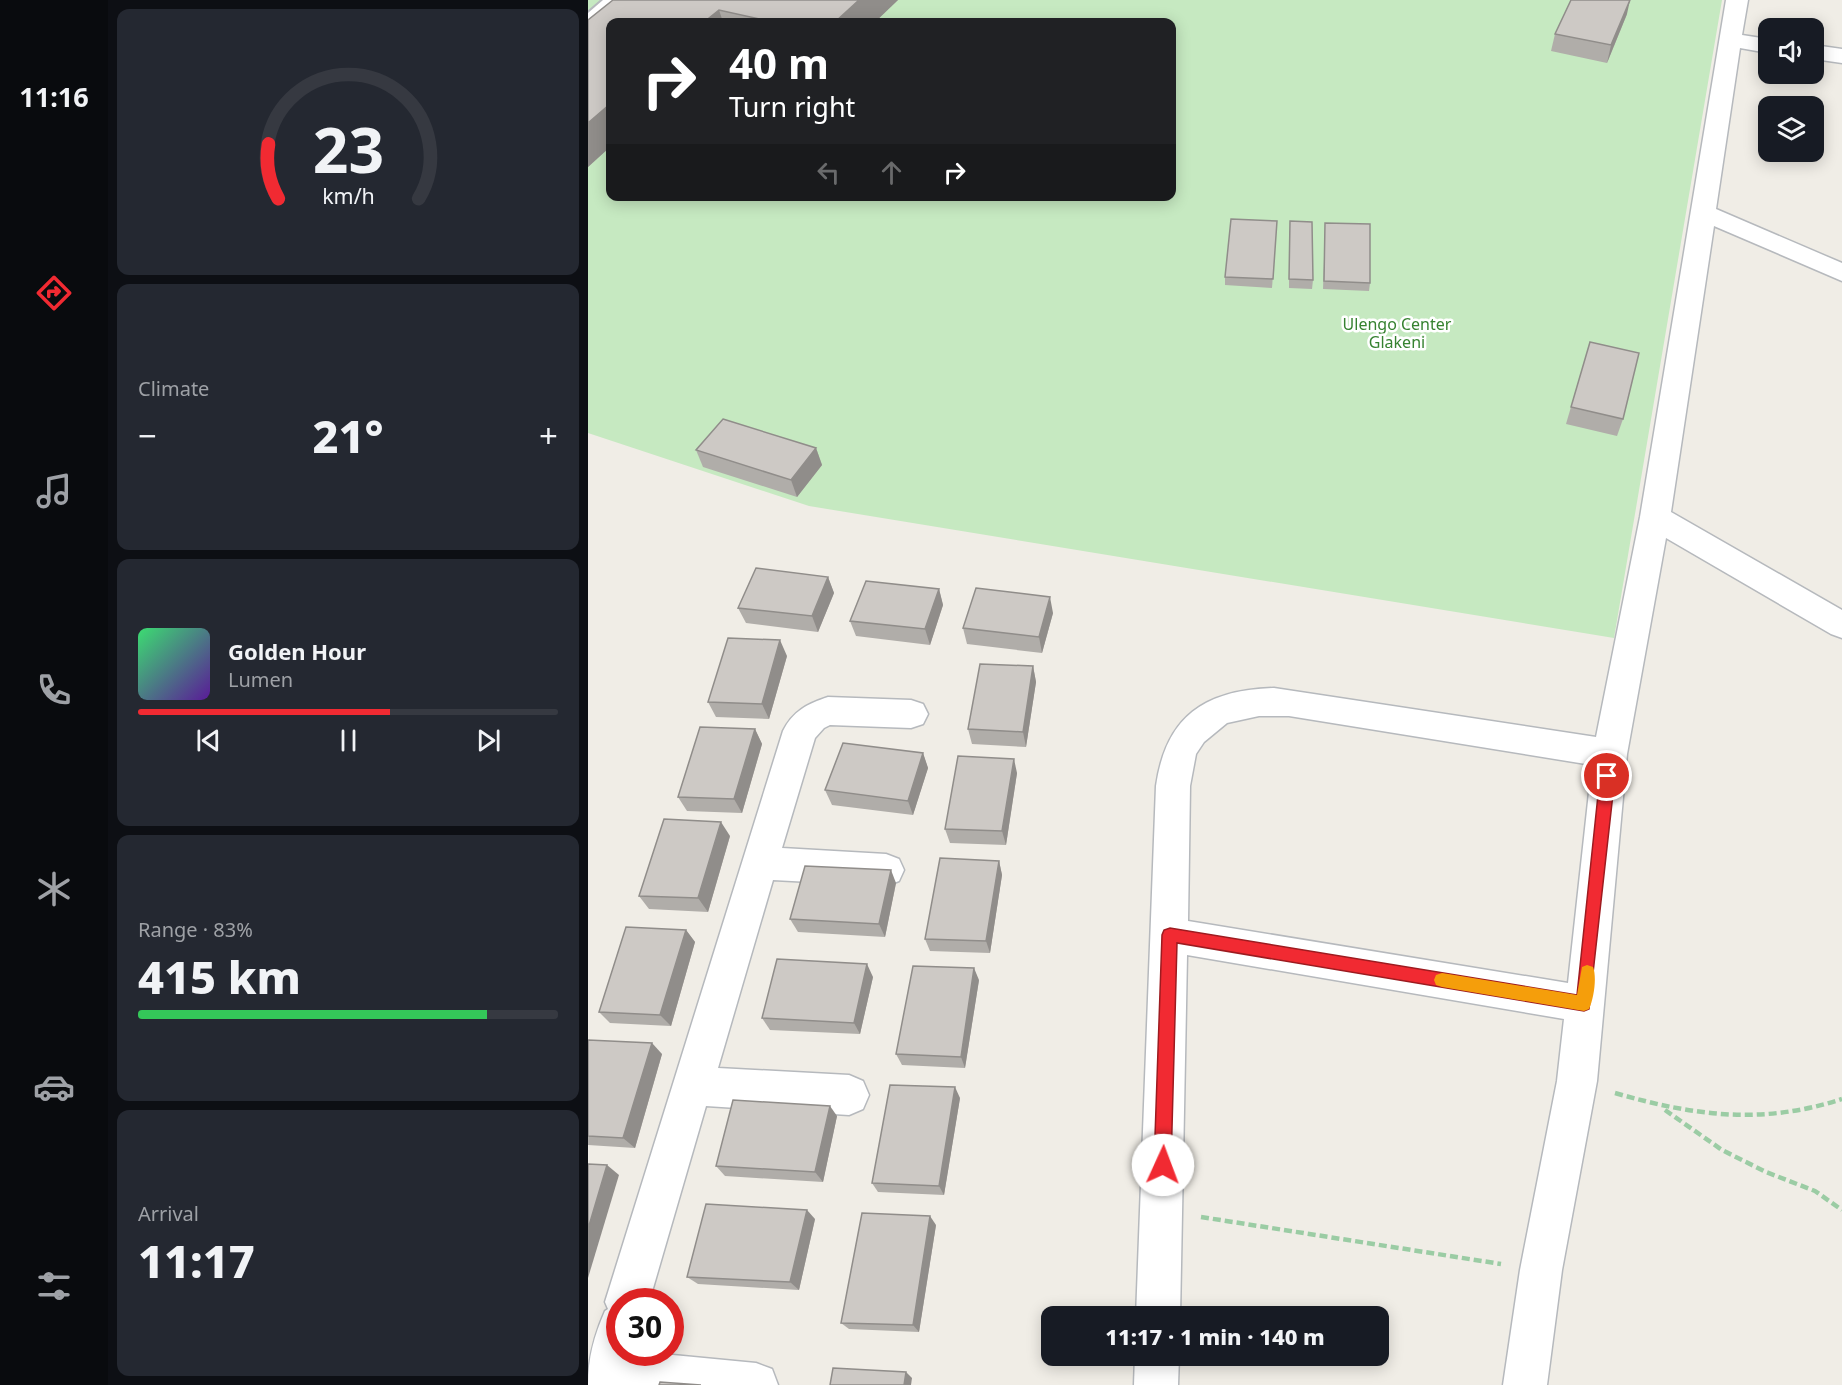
<!DOCTYPE html>
<html lang="en">
<head>
<meta charset="utf-8">
<style>
	body { margin:0; font-family:"Noto Sans",sans-serif; background:#242831; color:#f1f3f6; height:100vh; display:flex; flex-direction:column; font-size:22px; white-space:nowrap }
	* { box-sizing:border-box; margin:0 }
	p { font-size:20px; color:#9ea1a6 }
	.icon { flex:none; width:33px; height:33px; fill:none; stroke:currentColor; stroke-width:2; stroke-linecap:round; stroke-linejoin:round }
	.map { position:relative; flex:1; overflow:hidden }
	.details { display:flex; flex-direction:column; gap:9px; padding:9px; background:#0d0f14; width:480px }
	.details>* { flex:none }
	.guide { position:absolute; left:18px; top:18px; width:570px; height:183px; border-radius:12px; box-shadow:0 3px 15px #0003; background:#202124; color:#fff; overflow:hidden }
	.fabs { position:absolute; left:1170px; top:18px; display:grid; gap:12px }
	.fabs a { display:grid; place-items:center; width:66px; height:66px; border-radius:12px; background:#171b24; box-shadow:0 3px 15px #0003; font-size:30px }
	.speed { position:absolute; left:18px; top:1288px; display:flex; gap:12px; font-size:30px; font-weight:700; text-align:center }
	.speed>* { display:grid; place-content:center; width:78px; height:78px; border-radius:50%; background:#171b24; box-shadow:0 3px 15px #0003; line-height:1 }
	.speed .limit { border:9px solid #d22; background:#fff; color:#111 }
	.pin { position:absolute; display:grid; place-items:center; width:51px; height:51px; color:#fff; margin:-26px; border:3px solid #fff; border-radius:50%; box-shadow:0 2px 6px #0007 }
	.me { position:absolute; width:66px; margin:-33px; rotate:2deg; stroke-linejoin:round; filter:drop-shadow(0 0 4px #0008) }
	.turn { display:flex; align-items:center; gap:21px; height:126px; padding:0 24px; font-size:27px }
	.turn .icon { width:78px; height:78px; stroke-width:2.5 }
	.turn b { display:block; font-size:42px; line-height:51px }
	.lanes { display:flex; align-items:center; height:57px; padding:0 24px; background:#0003; justify-content:center; gap:30px; direction:ltr }
	.lanes .off { opacity:.35 }
	.big { font-size:45px; font-weight:800; line-height:1.1 }
	.details .card { flex:1; display:flex; flex-direction:column; justify-content:center; gap:9px; min-width:0; padding:0 21px; border-radius:12px; background:#242831 }
	.details .dial { align-items:center; gap:0 }
	.dial svg { height:156px; overflow:visible; fill:none; stroke:#363941; stroke-width:7; stroke-linecap:round; text-anchor:middle }
	.dial text { fill:#f1f3f6; stroke:none }
	.song { display:flex; align-items:center; gap:18px }
	.cover { width:72px; height:72px; border-radius:9px; background:linear-gradient(135deg,hsl(140 70% 55%),hsl(270 70% 35%)) }
	.played { height:6px; border-radius:3px; background:linear-gradient(90deg,#f12a32 60%,#363941 60%) }
	.keys { display:flex; justify-content:space-around; direction:ltr }
	.heat { display:flex; justify-content:space-between; align-items:center; font-size:33px; direction:ltr }
	.charge { height:9px; border-radius:4px; background:linear-gradient(90deg,#34c759 83%,#363941 0) }
	.trip { position:absolute; left:453px; top:1306px; width:348px; height:60px; border-radius:12px; background:#171b24; box-shadow:0 3px 15px #0003; font-weight:800; line-height:60px; text-align:center }
	main { display:flex; flex:1; min-height:0 }
	.tabs { display:flex; flex-direction:column; width:108px; justify-content:space-around; align-items:center; background:#090b0e; color:#9ea1a6 }
	.tabs .icon { width:42px; height:42px }
	.tabs .on { color:#f12a32 }
	.tabs b { font-size:27px; color:#f1f3f6 }
	.map>svg:first-child { display:block }
</style>
</head>
<body>
<main>
<nav class="tabs">
<b>11:16</b>
<svg class="icon on" aria-label="directions" viewBox="0 0 24 24"><path d="M12 3l9 9-9 9-9-9zM9 14v-3h6M13 9l2 2-2 2"/></svg>
<svg class="icon" aria-label="music" viewBox="0 0 24 24"><path d="M9 18V5l10-2v13"/><circle cx="6" cy="18" r="3"/><circle cx="16" cy="16" r="3"/></svg>
<svg class="icon" aria-label="phone" viewBox="0 0 24 24"><path d="M5 4h4l2 5-3 2q2 4 5 5l2-3 5 2v4C11 20 4 13 5 4z"/></svg>
<svg class="icon" aria-label="climate" viewBox="0 0 24 24"><path d="M12 3v18M4 7l16 10M4 17L20 7"/></svg>
<svg class="icon" aria-label="car" viewBox="0 0 24 24"><path d="M5 17H2v-5l4-1 3-4h7l3 4 3 1v5h-3M9 17h6M6 11h13"/><circle cx="7" cy="17" r="2"/><circle cx="17" cy="17" r="2"/></svg>
<svg class="icon" aria-label="filters" viewBox="0 0 24 24"><path d="M4 7h16M4 17h16"/><circle cx="9" cy="7" r="2"/><circle cx="15" cy="17" r="2"/></svg>
</nav>
<section class="details">
<div class="card dial"><svg viewBox="0 0 100 80">
<path d="M14 69A42 42 0 1 1 86 69"/>
<path d="M14 69A42 42 0 0 1 9 41" stroke="#f12a32"/>
<text x="50" y="56" font-size="32" font-weight="700">23</text>
<text x="50" y="72" font-size="11">km/h</text>
</svg></div>
<div class="card"><p>Climate</p>
<div class="heat"><a>−</a><b class="big">21°</b><a>+</a></div>
</div>
<div class="card">
<div class="song"><i class="cover"></i><div><b>Golden Hour</b><p>Lumen</p></div></div>
<div class="played"></div>
<div class="keys"><svg class="icon" aria-label="previous" viewBox="0 0 24 24"><path d="M18 5L8 12l10 7zM5 5v14"/></svg><svg class="icon" aria-label="pause" viewBox="0 0 24 24"><path d="M8 5v14M16 5v14"/></svg><svg class="icon" aria-label="next" viewBox="0 0 24 24"><path d="M6 5l10 7-10 7zM19 5v14"/></svg></div>
</div>
<div class="card"><p>Range · 83%</p><b class="big">415 km</b><div class="charge"></div></div>
<div class="card"><p>Arrival</p><b class="big">11:17</b></div>
</section>
<div class="map">
<svg width="1254" height="1385" viewBox="0 0 1254 1385">
	<rect width="100%" height="100%" fill="#f0ede6"/>
	<path fill="#c6e9c1" fill-rule="evenodd" d="M0,0H1134L1026,638L221,506L0,433ZM22,22H584V196H22Z"/>
	<g fill="none" stroke-linecap="round" stroke-linejoin="round">
		<defs>
			<path id="lane" d="M15,0H27L0,21V13Z"/>
			<g id="street">
				<path d="M1138,0H1160L1154,35L1180,39V53L1152,48L1128,209L1254,263V281L1126,226L1083,512L1254,610V638L1243,634L1078,538L1039,754L1009,1081L974,1270L959,1385H915L932,1270L969,1081L976,1019L599,955L592,1317H548L568,786C578,716 617,690 686,688L1008,737L1052,517ZM671,716H701L1004,765L980,983L600,921L602,786L608,754L616,742L639,723Z"/>
				<path d="M1226,45L1254,49V63L1226,59Z"/>
				<path d="M240,697L323,700L335,704L340,714L335,724L323,728L242,725L236,728L227,738L194,848L298,854L311,859L316,870L311,881L298,886L185,880L130,1068L261,1075L275,1081L281,1095L275,1109L261,1115L118,1106L61,1302H32V1353H64L168,1363L184,1369L190,1385H0C0,1358 6,1336 17,1311L20,1309L17,1302L195,731C205,711 219,704 240,697Z"/>
				<path d="M547,1356H591L590,1385H546Z"/>
			</g>
		</defs>
		<use href="#lane" stroke="#b6b9bd" stroke-width="4"/>
		<use href="#street" stroke="#b6b9bd" stroke-width="3"/>
		<g stroke="#9bcca4" stroke-width="4.5" stroke-dasharray="8 4" stroke-linecap="butt">
			<path d="M1027,1093C1107,1116 1174,1125 1254,1099"/>
			<path d="M1077,1110L1134,1150L1178,1172L1227,1191L1254,1210"/>
			<path d="M613,1217L913,1264"/>
		</g>
		<use href="#lane" fill="#fff" fill-rule="evenodd"/>
		<use href="#street" fill="#fff" fill-rule="evenodd"/>
	</g>
	<g fill="#b0ada9">
		<path d="M25,0H310L287,22H22V147L0,167V20Z"/>
		<path d="M1039,14L1019,63L963,51L967,34Z"/>
		<path d="M689,221L684,288L637,285V277Z"/>
		<path d="M701,230L725,280L724,289L701,288Z"/>
		<path d="M737,231L782,283L781,291L735,289Z"/>
		<path d="M1002,342L1035,419L1029,436L978,424Z"/>
		<path d="M228,448L234,465L209,497L115,467L108,450Z"/>
		<path d="M240,577L246,593L230,632L158,623L150,608Z"/>
		<path d="M351,589L355,605L342,645L268,636L262,621Z"/>
		<path d="M465,613L454,653L379,644L375,628Z"/>
		<path d="M199,656L181,719L128,717L120,702Z"/>
		<path d="M445,666L448,682L438,747L384,744L380,729Z"/>
		<path d="M167,729L174,744L154,813L99,811L90,797Z"/>
		<path d="M335,753L340,768L325,815L244,805L237,790Z"/>
		<path d="M429,773L418,845L362,843L357,829Z"/>
		<path d="M142,836L120,912L61,909L51,896Z"/>
		<path d="M411,861L414,875L402,953L342,951L337,939Z"/>
		<path d="M308,883L297,937L210,932L202,919Z"/>
		<path d="M98,930L107,942L83,1026L22,1023L11,1012Z"/>
		<path d="M285,977L272,1034L182,1030L174,1018Z"/>
		<path d="M391,980L377,1068L314,1065L308,1054Z"/>
		<path d="M0,1040L74,1054L47,1148L0,1145Z"/>
		<path d="M372,1098L356,1195L290,1192L284,1183Z"/>
		<path d="M249,1116L235,1182L137,1176L128,1166Z"/>
		<path d="M227,1219L211,1290L110,1284L99,1277Z"/>
		<path d="M348,1225L331,1332L261,1329L253,1323Z"/>
	</g>
	<g fill="#908d8a">
		<path d="M271,0H310L287,22H247Z"/>
		<path d="M1042,0L1039,14L1019,63L1023,45Z"/>
		<path d="M131,10L135,22H116Z"/>
		<path d="M22,104V147L0,167V123Z"/>
		<path d="M228,448L234,465L209,497L203,480Z"/>
		<path d="M240,577L246,593L230,632L224,616Z"/>
		<path d="M351,589L355,605L342,645L337,629Z"/>
		<path d="M462,597L465,613L454,653L451,637Z"/>
		<path d="M192,640L199,656L181,719L174,704Z"/>
		<path d="M445,666L448,682L438,747L435,732Z"/>
		<path d="M167,729L174,744L154,813L146,799Z"/>
		<path d="M335,753L340,768L325,815L320,801Z"/>
		<path d="M426,759L429,773L418,845L414,831Z"/>
		<path d="M133,822L142,836L120,912L110,898Z"/>
		<path d="M411,861L414,875L402,953L398,941Z"/>
		<path d="M303,870L308,883L297,937L291,924Z"/>
		<path d="M98,930L107,942L83,1026L72,1015Z"/>
		<path d="M279,964L285,977L272,1034L266,1023Z"/>
		<path d="M386,968L391,980L377,1068L373,1057Z"/>
		<path d="M64,1043L74,1054L47,1148L35,1138Z"/>
		<path d="M367,1087L372,1098L356,1195L351,1186Z"/>
		<path d="M242,1106L249,1116L235,1182L227,1172Z"/>
		<path d="M19,1165L31,1175L0,1278V1229Z"/>
		<path d="M219,1210L227,1219L211,1290L202,1282Z"/>
		<path d="M342,1216L348,1225L331,1332L325,1325Z"/>
		<path d="M318,1372L324,1378L323,1385H316Z"/>
	</g>
	<g fill="#cdc9c5" stroke="#908d8a" stroke-width="1.5">
		<path d="M25,0H271L247,22H185L131,10L116,22H22V104L0,123V20Z"/>
		<path d="M983,0H1042L1023,45L967,34Z"/>
		<path d="M643,219L689,221L685,279L637,277Z"/>
		<path d="M702,221L724,222L725,280L701,279Z"/>
		<path d="M737,223L782,224V283L736,281Z"/>
		<path d="M1002,342L1051,353L1035,419L983,407Z"/>
		<path d="M135,419L228,448L203,480L108,450Z"/>
		<path d="M168,568L240,577L224,616L150,608Z"/>
		<path d="M278,581L351,589L337,629L262,621Z"/>
		<path d="M388,588L462,597L451,637L375,628Z"/>
		<path d="M140,638L192,640L174,704L120,702Z"/>
		<path d="M392,664L445,666L435,732L380,729Z"/>
		<path d="M112,727L167,729L146,799L90,797Z"/>
		<path d="M255,743L335,753L320,801L237,790Z"/>
		<path d="M370,756L426,759L414,831L357,829Z"/>
		<path d="M76,819L133,822L110,898L51,896Z"/>
		<path d="M352,858L411,861L398,941L337,939Z"/>
		<path d="M217,866L303,870L291,924L202,919Z"/>
		<path d="M38,927L98,930L72,1015L11,1012Z"/>
		<path d="M189,959L279,964L266,1023L174,1018Z"/>
		<path d="M325,966L386,968L373,1057L308,1054Z"/>
		<path d="M0,1040L64,1043L35,1138L0,1136Z"/>
		<path d="M302,1085L367,1087L351,1186L284,1183Z"/>
		<path d="M145,1100L242,1106L227,1172L128,1166Z"/>
		<path d="M0,1164L19,1165L0,1229Z"/>
		<path d="M118,1204L219,1210L202,1282L99,1277Z"/>
		<path d="M274,1213L342,1216L325,1325L253,1323Z"/>
		<path d="M245,1368L318,1372L316,1385H242Z"/>
		<path d="M72,1382L113,1385H71Z"/>
	</g>
	<path fill="#f12a32" stroke="#9d1b20" stroke-width="1.5" d="M1019,770L1024,772L1027,776L1001,1009L996,1011L589,943L583,1165L581,1171L575,1174L569,1171L566,1165L574,935L576,930L582,928L989,995L1012,776L1014,772Z"/>
	<path fill="#f59e0b" d="M999,965L1005,967C1009,977 1006,998 1001,1009L996,1011L854,987L848,985L846,980L848,975L854,973L989,995L994,967Z"/>
	<g text-anchor="middle" stroke-width="5" stroke-linejoin="round" paint-order="stroke">
		<g font-size="16" fill="#368230" stroke="#fff">
			<text x="809" y="330">Ulengo Center<tspan x="809" dy="18">Glakeni</tspan></text>
		</g>
	</g>
</svg>
<div class="fabs">
<a><svg class="icon" aria-label="sound" viewBox="0 0 24 24"><path d="M4 9h4l5-4v14l-5-4H4zM17 9q2 3 0 6"/></svg></a>
<a><svg class="icon" aria-label="layers" viewBox="0 0 24 24"><path d="M12 4l9 5-9 5-9-5zM3 14l9 5 9-5"/></svg></a>
</div>
<div class="speed"><div class="limit">30</div></div>
<div class="pin" style="left:1019px;top:776px;background:#d93025"><svg class="icon" aria-label="arrive" viewBox="0 0 24 24"><path d="M6 21V4h12l-3 4 3 4H6"/></svg></div>
<svg class="me" style="left:575px;top:1165px" viewBox="-20 -20 40 40"><circle r="19" fill="#fff"/><path d="M0-13L10 11 0 6-10 11z" fill="#f12a32"/></svg>
<div class="trip">11:17 · 1 min · 140 m</div>
<div class="guide">
<div class="turn"><svg class="icon" aria-label="right" viewBox="0 0 24 24"><path d="M7 20v-9h11M14 6l5 5-5 5"/></svg><div><b>40 m</b>Turn right</div></div>
<div class="lanes"><svg class="icon off" aria-label="left" viewBox="0 0 24 24"><path d="M17 20v-9H6M10 6l-5 5 5 5"/></svg><svg class="icon off" aria-label="ahead" viewBox="0 0 24 24"><path d="M12 20V5M6 11l6-6 6 6"/></svg><svg class="icon" aria-label="right" viewBox="0 0 24 24"><path d="M7 20v-9h11M14 6l5 5-5 5"/></svg></div>
</div>
</div>
</main>
</body>
</html>
